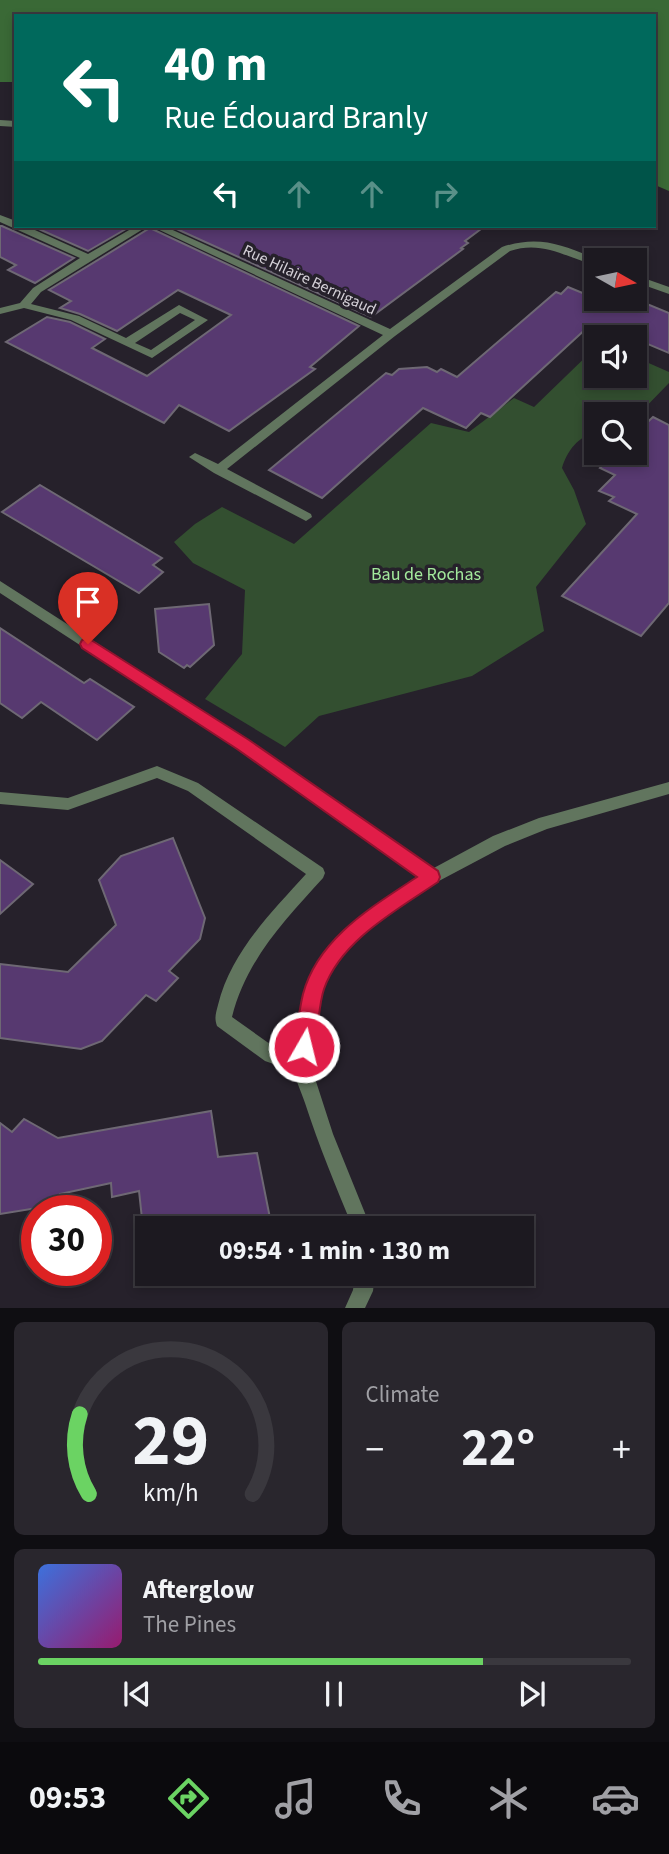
<!DOCTYPE html>
<html lang="en">
<head>
<meta charset="utf-8">
<style>
	body { margin:0; font-family:"Source Sans 3",sans-serif; background:#29262d; color:#f1f3f6; height:100vh; display:flex; flex-direction:column; font-size:26px; white-space:nowrap }
	* { box-sizing:border-box; margin:0 }
	p { font-size:23px; color:#a0a0a5 }
	.icon { flex:none; width:38px; height:38px; fill:none; stroke:currentColor; stroke-width:2; stroke-linecap:round; stroke-linejoin:round }
	.map { position:relative; height:1308px; overflow:hidden }
	.panel { display:flex; flex-direction:column; gap:14px; padding:14px; background:#0f0e12; flex:1 }
	.panel>* { flex:none }
	.top-card { position:absolute; left:14px; top:14px; width:642px; height:214px; border-radius:0px; box-shadow:0 4px 10px #0003,0 0 0 2px #3a383e; background:#00695c; color:#fff; overflow:hidden }
	.needle { width:46px; rotate:99deg }
	.tools { position:absolute; left:584px; top:248px; display:grid; gap:14px }
	.tools a { display:grid; place-items:center; width:63px; height:63px; border-radius:0px; background:#1c1920; box-shadow:0 4px 10px #0003,0 0 0 2px #3a383e; font-size:35px }
	.speed { position:absolute; left:21px; top:1195px; display:flex; gap:14px; font-size:35px; font-weight:700; text-align:center }
	.speed>* { display:grid; place-content:center; width:91px; height:91px; border-radius:50%; background:#1c1920; box-shadow:0 4px 10px #0003,0 0 0 2px #3a383e; line-height:1 }
	.speed .limit { border:10px solid #d22; background:#fff; color:#111 }
	.pin { position:absolute; display:grid; place-items:center; width:60px; height:60px; color:#fff; margin:-72px -30px; border-radius:50% 50% 50% 0; rotate:-45deg; box-shadow:0 0 7px #0007 }
	.pin .icon { rotate:45deg }
	.me { position:absolute; width:77px; margin:-38px; rotate:8deg; stroke-linejoin:round; filter:drop-shadow(0 0 5px #0008) }
	.turn { display:flex; align-items:center; gap:24px; height:147px; padding:0 35px; font-size:32px }
	.turn .icon { width:91px; height:91px; stroke-width:2.5 }
	.turn b { display:block; font-size:49px; line-height:60px }
	.lanes { display:flex; align-items:center; height:66px; padding:0 35px; background:#0003; justify-content:center; gap:35px; direction:ltr }
	.lanes .off { opacity:.35 }
	.big { font-size:52px; font-weight:700; line-height:1.1 }
	.panel .tile { flex:1; display:flex; flex-direction:column; justify-content:center; gap:10px; min-width:0; padding:0 24px; border-radius:10px; background:#29262d }
	.panel .dial { align-items:center; gap:0 }
	.dial svg { height:182px; overflow:visible; fill:none; stroke:#3a383e; stroke-width:7; stroke-linecap:round; text-anchor:middle }
	.dial text { fill:#f1f3f6; stroke:none }
	.song { display:flex; align-items:center; gap:21px }
	.cover { width:84px; height:84px; border-radius:10px; background:linear-gradient(135deg,hsl(220 70% 55%),hsl(320 70% 35%)) }
	.played { height:7px; border-radius:4px; background:linear-gradient(90deg,#6bd363 75%,#3a383e 75%) }
	.keys { display:flex; justify-content:space-around; direction:ltr }
	.heat { display:flex; justify-content:space-between; align-items:center; font-size:38px; direction:ltr }
	.panel .tiles { flex:1; display:grid; gap:14px; grid-template-columns:1fr 1fr }
	.tile:last-child { grid-column:span 2 }
	.trip { position:absolute; left:135px; top:1216px; width:399px; height:70px; border-radius:0px; background:#1c1920; box-shadow:0 4px 10px #0003,0 0 0 2px #3a383e; font-weight:700; line-height:70px; text-align:center }
	.tabs { display:flex; height:112px; justify-content:space-around; align-items:center; background:#0b0a0d; color:#a0a0a5 }
	.tabs .icon { width:49px; height:49px }
	.tabs .on { color:#6bd363 }
	.tabs b { font-size:32px; color:#f1f3f6 }
	.map>svg:first-child { display:block }
</style>
</head>
<body>
<div class="map">
<svg width="669" height="1308" viewBox="0 0 669 1308">
	<rect width="100%" height="100%" fill="#26212b"/>
	<path fill="#334f30" d="M597,346V376H635V357L669,372V383L635,418V415H597V432C578,436 567,451 562,468L574,490L586,524L536,587L544,631L472,676L319,716L285,747L205,699L242,654L245,590L193,563L174,542L195,524L222,507L294,544L431,423L469,432L514,398L534,407Z"/>
	<path fill="#3a6936" d="M0,0H669V191L655,185L654,16H16V82H0Z"/>
	<g fill="#573970" stroke="#6e6874" stroke-width="2">
		<path d="M0,226H2L74,258L35,283L8,270L16,265L0,257Z"/>
		<path d="M32,226H131L88,251Z"/>
		<path d="M170,226H485L465,241L468,243L461,248L463,249L371,317Z"/>
		<path d="M150,228L359,326L310,367L315,369L229,431L179,405L164,423L6,342L47,317L70,322L105,339L92,348L147,376L231,315L178,290L117,331L80,314L60,308L71,301L49,290Z"/>
		<path d="M568,287L597,299H635L669,313V353L603,325L589,326L490,417L481,413L466,428L423,408L322,498L269,470L386,373L392,375L399,369L427,367L437,372L441,369L457,377L556,292L561,294Z"/>
		<path d="M653,417L669,425V603L641,636L562,596L637,514L609,501L614,497L599,491L615,475L600,468L615,453H635V434Z"/>
		<path d="M40,485L162,558L153,565L163,572L139,593L2,512Z"/>
		<path d="M209,604L214,645L190,667L187,665L184,668L159,652L155,609Z"/>
		<path d="M0,628L84,683L90,679L134,707L97,740L41,702L22,718L0,703Z"/>
		<path d="M173,838L205,918L200,939L169,971L178,978L156,1001L146,995L102,1041L81,1049L0,1038V964L68,972L116,925L99,880L121,856Z"/>
		<path d="M0,860L33,884L0,914Z"/>
		<path d="M211,1111L218,1157L257,1153L272,1228H143L139,1191L112,1197L111,1183L60,1194L62,1204L0,1214V1123L12,1132L24,1119L58,1138Z"/>
	</g>
	<g fill="none" stroke-linecap="round" stroke-linejoin="round">
		<path fill="#61755e" fill-rule="evenodd" d="M157,766L198,783L323,868L325,873L323,878C285,920 246,960 232,1017L277,1049L308,1060L311,1066L308,1072L302,1074L265,1061L217,1026C214,1018 216,1013 218,1005C231,952 271,913 306,874L188,791L157,778L68,810L0,804V792L68,798Z"/>
		<g fill="#61755e" fill-rule="evenodd">
			<path d="M0,120L16,121V127L0,126Z"/>
			<path d="M0,215L16,221V226H26L88,254L136,226H148L41,292L31,304L79,316L126,338L179,305L208,320L152,358L71,320L24,308L0,314V308L20,303L33,288L80,258L0,222ZM180,313L195,320L151,350L135,343Z"/>
			<path d="M151,226H164L390,329L502,247C541,234 565,246 601,261H597V266C566,257 542,240 510,251L395,336L227,469L311,514L312,517L306,521L214,473L189,457L195,453L218,464L383,335Z"/>
			<path d="M635,275L669,287V294L635,282Z"/>
			<path d="M0,581L248,740L432,869L493,836L539,818L669,782V794L547,829L505,846L437,882L375,924L342,955L329,974L322,993L314,1028L311,1066L333,1134L371,1228H353C336,1187 319,1146 305,1103C301,1091 295,1079 293,1067C288,1035 309,971 329,946C353,917 388,897 418,877L238,748L0,593Z"/>
			<path d="M355,1274H375L373,1291L365,1308H345L353,1290Z"/>
		</g>
	</g>
	<path fill="#e11d48" stroke="#92132f" stroke-width="2" d="M88,638L249,740L438,871L440,877L438,882C397,910 341,940 324,989C317,1010 320,1034 311,1054L304,1056L297,1054L294,1047C297,1029 299,1011 303,994C318,938 372,907 417,877L237,749L82,648L80,644L82,640Z"/>
	<g text-anchor="middle" stroke-width="7" stroke-linejoin="round" paint-order="stroke">
		<g font-size="16" fill="#d5d1d8" stroke="#26212b">
			<text transform="translate(310 279) rotate(25)" y="6">Rue Hilaire Bernigaud</text>
		</g>
		<g font-size="18" fill="#a3e99c" stroke="#26212b">
			<text x="426" y="580">Bau de Rochas</text>
		</g>
	</g>
</svg>
<div class="tools">
<a><svg class="needle" viewBox="-14 -14 28 28"><path d="M0-13l5 13h-10z" fill="#e53935"/><path d="M0 13l5-13h-10z" fill="#a0a0a5"/></svg></a>
<a><svg class="icon" aria-label="sound" viewBox="0 0 24 24"><path d="M4 9h4l5-4v14l-5-4H4zM17 9q2 3 0 6"/></svg></a>
<a><svg class="icon" aria-label="search" viewBox="0 0 24 24"><circle cx="10" cy="10" r="6"/><path d="M15 15l6 6"/></svg></a>
</div>
<div class="speed"><div class="limit">30</div></div>
<div class="pin" style="left:88px;top:644px;background:#d93025"><svg class="icon" aria-label="arrive" viewBox="0 0 24 24"><path d="M6 21V4h12l-3 4 3 4H6"/></svg></div>
<svg class="me" style="left:304px;top:1047px" viewBox="-20 -20 40 40"><circle r="17" fill="#e11d48" stroke="#fff" stroke-width="3"/><path d="M0-11L8 9 0 5-8 9z" fill="#fff"/></svg>
<div class="trip">09:54 · 1 min · 130 m</div>
<div class="top-card">
<div class="turn"><svg class="icon" aria-label="left" viewBox="0 0 24 24"><path d="M17 20v-9H6M10 6l-5 5 5 5"/></svg><div><b>40 m</b>Rue Édouard Branly</div></div>
<div class="lanes"><svg class="icon" aria-label="left" viewBox="0 0 24 24"><path d="M17 20v-9H6M10 6l-5 5 5 5"/></svg><svg class="icon off" aria-label="ahead" viewBox="0 0 24 24"><path d="M12 20V5M6 11l6-6 6 6"/></svg><svg class="icon off" aria-label="ahead" viewBox="0 0 24 24"><path d="M12 20V5M6 11l6-6 6 6"/></svg><svg class="icon off" aria-label="right" viewBox="0 0 24 24"><path d="M7 20v-9h11M14 6l5 5-5 5"/></svg></div>
</div>
</div>
<section class="panel">
<div class="tiles">
<div class="tile dial"><svg viewBox="0 0 100 80">
<path d="M14 69A42 42 0 1 1 86 69"/>
<path d="M14 69A42 42 0 0 1 10 34" stroke="#6bd363"/>
<text x="50" y="56" font-size="32" font-weight="700">29</text>
<text x="50" y="72" font-size="11">km/h</text>
</svg></div>
<div class="tile"><p>Climate</p>
<div class="heat"><a>−</a><b class="big">22°</b><a>+</a></div>
</div>
<div class="tile">
<div class="song"><i class="cover"></i><div><b>Afterglow</b><p>The Pines</p></div></div>
<div class="played"></div>
<div class="keys"><svg class="icon" aria-label="previous" viewBox="0 0 24 24"><path d="M18 5L8 12l10 7zM5 5v14"/></svg><svg class="icon" aria-label="pause" viewBox="0 0 24 24"><path d="M8 5v14M16 5v14"/></svg><svg class="icon" aria-label="next" viewBox="0 0 24 24"><path d="M6 5l10 7-10 7zM19 5v14"/></svg></div>
</div>
</div>
</section>
<nav class="tabs">
<b>09:53</b>
<svg class="icon on" aria-label="directions" viewBox="0 0 24 24"><path d="M12 3l9 9-9 9-9-9zM9 14v-3h6M13 9l2 2-2 2"/></svg>
<svg class="icon" aria-label="music" viewBox="0 0 24 24"><path d="M9 18V5l10-2v13"/><circle cx="6" cy="18" r="3"/><circle cx="16" cy="16" r="3"/></svg>
<svg class="icon" aria-label="phone" viewBox="0 0 24 24"><path d="M5 4h4l2 5-3 2q2 4 5 5l2-3 5 2v4C11 20 4 13 5 4z"/></svg>
<svg class="icon" aria-label="climate" viewBox="0 0 24 24"><path d="M12 3v18M4 7l16 10M4 17L20 7"/></svg>
<svg class="icon" aria-label="car" viewBox="0 0 24 24"><path d="M5 17H2v-5l4-1 3-4h7l3 4 3 1v5h-3M9 17h6M6 11h13"/><circle cx="7" cy="17" r="2"/><circle cx="17" cy="17" r="2"/></svg>
</nav>
</body>
</html>
